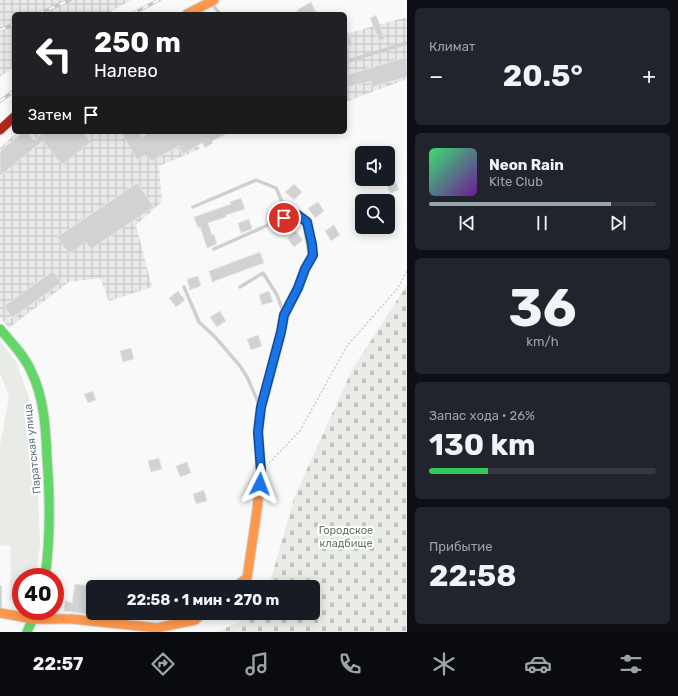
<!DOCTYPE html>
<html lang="ru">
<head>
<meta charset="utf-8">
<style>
	body { margin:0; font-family:Rubik,sans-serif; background:#20242c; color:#f1f3f6; height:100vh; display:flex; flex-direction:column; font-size:15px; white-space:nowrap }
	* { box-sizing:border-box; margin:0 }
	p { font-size:13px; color:#9ea1a6 }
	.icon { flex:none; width:22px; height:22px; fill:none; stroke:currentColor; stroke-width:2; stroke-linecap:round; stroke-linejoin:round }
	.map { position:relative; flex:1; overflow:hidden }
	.panel { display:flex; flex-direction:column; gap:8px; padding:8px; background:#0d0f14; width:271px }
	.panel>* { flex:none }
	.banner { position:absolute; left:12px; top:12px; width:335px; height:122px; border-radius:6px; box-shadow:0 2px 10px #0003; background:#202124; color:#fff; overflow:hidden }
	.fabs { position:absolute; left:355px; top:146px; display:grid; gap:8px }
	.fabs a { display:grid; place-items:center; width:40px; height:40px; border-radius:6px; background:#171b24; box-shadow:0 2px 10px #0003; font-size:20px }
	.speed { position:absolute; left:12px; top:568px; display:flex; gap:8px; font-size:20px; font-weight:700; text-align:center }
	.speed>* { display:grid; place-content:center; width:52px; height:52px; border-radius:50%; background:#171b24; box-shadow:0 2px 10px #0003; line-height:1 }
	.speed .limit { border:6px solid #d22; background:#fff; color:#111 }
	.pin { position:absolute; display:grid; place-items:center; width:34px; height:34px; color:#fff; margin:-17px; border:2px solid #fff; border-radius:50%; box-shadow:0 1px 4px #0007 }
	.me { position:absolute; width:44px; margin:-22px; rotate:3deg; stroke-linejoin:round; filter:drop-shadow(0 0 3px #0008) }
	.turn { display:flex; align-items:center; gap:14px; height:84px; padding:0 16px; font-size:18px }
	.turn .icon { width:52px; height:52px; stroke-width:2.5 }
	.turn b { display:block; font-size:28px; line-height:34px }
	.then { display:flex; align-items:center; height:38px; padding:0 16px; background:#0003; gap:8px; font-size:15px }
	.big { font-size:30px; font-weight:700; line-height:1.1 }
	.panel .card { flex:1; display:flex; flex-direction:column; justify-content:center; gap:6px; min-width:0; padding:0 14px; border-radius:6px; background:#20242c }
	.panel .dial { align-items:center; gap:0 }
	.dial b { font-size:52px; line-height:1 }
	.song { display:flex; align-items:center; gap:12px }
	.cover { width:48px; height:48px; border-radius:6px; background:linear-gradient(135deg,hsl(140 70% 55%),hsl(280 70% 35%)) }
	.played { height:4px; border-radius:2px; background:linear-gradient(90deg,#99a4ac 80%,#363941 80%) }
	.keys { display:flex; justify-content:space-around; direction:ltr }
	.heat { display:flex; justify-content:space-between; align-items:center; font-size:22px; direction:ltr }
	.charge { height:6px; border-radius:3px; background:linear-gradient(90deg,#34c759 26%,#363941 0) }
	.trip { position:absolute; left:86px; top:580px; width:234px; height:40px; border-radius:6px; background:#171b24; box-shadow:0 2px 10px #0003; font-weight:700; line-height:40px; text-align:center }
	.tabs { display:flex; height:64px; justify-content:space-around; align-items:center; background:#090b0e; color:#9ea1a6 }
	.tabs .icon { width:28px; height:28px }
	.tabs .selected { color:#99a4ac }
	.tabs b { font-size:18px; color:#f1f3f6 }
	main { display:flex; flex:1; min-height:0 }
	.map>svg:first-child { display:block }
</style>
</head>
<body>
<main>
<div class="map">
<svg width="407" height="632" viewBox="0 0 407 632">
	<defs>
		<pattern id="industrial-grid" width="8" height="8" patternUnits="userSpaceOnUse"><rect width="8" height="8" fill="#e8e9e9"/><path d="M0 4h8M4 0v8" fill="none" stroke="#c0c1c2"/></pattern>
		<pattern id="cemetery-stones" width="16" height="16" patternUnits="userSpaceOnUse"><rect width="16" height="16" fill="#e8ebe6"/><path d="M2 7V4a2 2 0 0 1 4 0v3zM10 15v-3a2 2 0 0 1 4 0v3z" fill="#c0c3c0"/></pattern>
	</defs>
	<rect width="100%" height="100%" fill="#f9f9f9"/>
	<g fill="url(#industrial-grid)">
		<path d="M0,0H131L107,14H14V67L0,77Z"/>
		<path d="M407,17V79L345,102V34Z"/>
		<path d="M17,132H194L200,149L159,166L162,202L136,225L152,287L109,301L100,278L69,282L9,328L0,317V148Z"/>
	</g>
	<path fill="#e8ebe6" d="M0,341L16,362L29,397L37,470L40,544L36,577H21V602L10,600L11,546L0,545V446L9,396L0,373Z"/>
	<path fill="url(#cemetery-stones)" d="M407,285V632H216L240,622L246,613H313V587H265L272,576L294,498L352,370Z"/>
	<g fill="#d0d2d3" stroke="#e8e8e8">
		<path d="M311,2L316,12L311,14H299L297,10Z"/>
		<path d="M376,15L385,39L379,41L370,18Z"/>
		<path d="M345,27L353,45L345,48Z"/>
		<path d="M407,57V77L372,87L371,81L345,88V75Z"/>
		<path d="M23,132H27L34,140L44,132H83L91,142L62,165L43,141L0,176V151Z"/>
		<path d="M121,132H139L142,137L151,132H230L212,141L213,143L205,148L202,143L183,154L179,146L152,161L145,155L137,160Z"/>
		<path d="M396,182L399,190L390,193L387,185Z"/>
		<path d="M137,183L154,207L91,249L86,242L69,254L57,237Z"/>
		<path d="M294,184L302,192L294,200L285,192Z"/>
		<path d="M241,198L245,209L226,215V217L208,223L212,235L214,234L217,244L207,248L200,227L198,228L194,217L231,204L230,202Z"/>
		<path d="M318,202L324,211L315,218L308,208Z"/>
		<path d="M249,219L252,229L241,233L238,223Z"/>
		<path d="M334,225L340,235L331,241L325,231Z"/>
		<path d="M296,231L303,240L294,247L287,238Z"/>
		<path d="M260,252L264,263L212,282L209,271Z"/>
		<path d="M53,271L61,283L12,318L4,306Z"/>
		<path d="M198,276L201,286L190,290L187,279Z"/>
		<path d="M178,291L185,300L176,307L169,298Z"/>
		<path d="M269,291L273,302L262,305L259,295Z"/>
		<path d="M220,311L226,321L217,327L210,317Z"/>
		<path d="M258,335L262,346L251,350L247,339Z"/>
		<path d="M131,348L134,359L123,362L120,351Z"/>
		<path d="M93,391L96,400L88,403L84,394Z"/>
		<path d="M159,458L162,469L151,472L148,461Z"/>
		<path d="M187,462L191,473L180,477L176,466Z"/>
		<path d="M204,490L207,501L196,504L193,494Z"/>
		<path d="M75,584L93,586V615L64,611L65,601L72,603Z"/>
		<path d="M100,613H138L137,619L100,615Z"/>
	</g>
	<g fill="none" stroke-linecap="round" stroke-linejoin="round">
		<defs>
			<g id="fast">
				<path d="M0,329C11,342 24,355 31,371C44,397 46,429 47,458C50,498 51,537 45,577"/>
				<path d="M265,393L281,332L284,315L298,288L305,269L313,255L307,222L295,213"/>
				<path d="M27,632L36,611"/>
			</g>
			<g id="slow">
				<path d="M187,14L214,0"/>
				<path d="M235,587L247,578L257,510L261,471L258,432L261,407L265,393"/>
				<path d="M0,613L33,619H72L157,628L195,620L203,613"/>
			</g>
			<path id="jam" d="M0,130L14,117"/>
		</defs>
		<use href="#fast" stroke="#d5d6d7" stroke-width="11"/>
		<use href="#slow" stroke="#d5d6d7" stroke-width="11"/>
		<use href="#jam" stroke="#d5d6d7" stroke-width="11"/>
		<path stroke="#cbcccd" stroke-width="1.5" stroke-dasharray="2 2" stroke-linecap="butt" d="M269,463L300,431L347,346L397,289L407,271"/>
		<g stroke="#cecfd0" stroke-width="3.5">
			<path d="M212,4L220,14"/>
			<path d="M345,62L407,43"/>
			<path d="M193,207L256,180L276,188L283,204L295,213L214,249"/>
			<path d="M184,287L199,322L216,338L240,366L247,377L259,404"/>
			<path d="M240,287L263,273L277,295L283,311"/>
			<path d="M0,587V612"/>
		</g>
		<use href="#fast" stroke="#63d668" stroke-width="9"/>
		<use href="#slow" stroke="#ff974d" stroke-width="9"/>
		<use href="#jam" stroke="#b3261e" stroke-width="9"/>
		<defs>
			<g id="rail">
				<path d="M38,14L70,0"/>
				<path d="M132,14L159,0"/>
				<path d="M0,30L14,24"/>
				<path d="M0,101L14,91"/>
			</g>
		</defs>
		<use href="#rail" stroke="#c3c5c6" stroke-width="3.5"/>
		<use href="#rail" stroke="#fff" stroke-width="2" stroke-dasharray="6" stroke-linecap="butt"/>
	</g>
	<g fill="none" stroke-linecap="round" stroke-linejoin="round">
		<defs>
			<path id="route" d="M260,484L261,471L258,432L261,407L281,332L284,315L298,288L305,269L313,255L312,244L307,222L295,213L284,218"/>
		</defs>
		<use href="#route" stroke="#114b97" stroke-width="10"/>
		<use href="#route" stroke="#1a73e8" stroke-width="7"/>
	</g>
	<g text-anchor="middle" stroke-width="4" stroke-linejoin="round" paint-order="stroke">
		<g font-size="11" fill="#657683" stroke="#fff">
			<text transform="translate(32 449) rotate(-96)" y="4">Паратская улица</text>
		</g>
		<g font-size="11" fill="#687a64" stroke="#fff">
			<text x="346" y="534">Городское<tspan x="346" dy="13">кладбище</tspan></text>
		</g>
	</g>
</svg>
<div class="fabs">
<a><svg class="icon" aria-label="sound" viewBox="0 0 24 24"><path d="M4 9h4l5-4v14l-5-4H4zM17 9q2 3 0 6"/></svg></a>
<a><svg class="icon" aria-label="search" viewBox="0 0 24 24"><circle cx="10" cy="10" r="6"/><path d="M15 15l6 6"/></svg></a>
</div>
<div class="speed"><div class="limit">40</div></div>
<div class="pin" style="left:284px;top:218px;background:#d93025"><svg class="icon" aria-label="arrive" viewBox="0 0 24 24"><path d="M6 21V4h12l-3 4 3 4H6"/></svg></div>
<svg class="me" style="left:260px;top:484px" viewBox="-20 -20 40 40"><path d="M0-17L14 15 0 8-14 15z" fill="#1a73e8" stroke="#fff" stroke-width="4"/></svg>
<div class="trip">22:58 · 1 мин · 270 m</div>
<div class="banner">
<div class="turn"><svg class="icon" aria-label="left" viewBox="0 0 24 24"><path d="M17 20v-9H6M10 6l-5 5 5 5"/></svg><div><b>250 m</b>Налево</div></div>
<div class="then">Затем<svg class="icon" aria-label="arrive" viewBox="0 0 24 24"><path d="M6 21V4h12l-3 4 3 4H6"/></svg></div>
</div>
</div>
<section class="panel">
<div class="card"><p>Климат</p>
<div class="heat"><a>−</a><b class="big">20.5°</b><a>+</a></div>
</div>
<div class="card">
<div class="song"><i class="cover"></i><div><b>Neon Rain</b><p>Kite Club</p></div></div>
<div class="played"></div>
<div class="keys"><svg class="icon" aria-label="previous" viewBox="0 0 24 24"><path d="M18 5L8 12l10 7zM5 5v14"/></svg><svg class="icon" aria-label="pause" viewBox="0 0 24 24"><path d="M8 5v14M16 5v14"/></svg><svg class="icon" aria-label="next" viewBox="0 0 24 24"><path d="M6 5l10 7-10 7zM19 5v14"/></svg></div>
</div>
<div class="card dial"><b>36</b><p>km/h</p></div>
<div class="card"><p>Запас хода · 26%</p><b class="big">130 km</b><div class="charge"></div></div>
<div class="card"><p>Прибытие</p><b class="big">22:58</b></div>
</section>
</main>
<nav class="tabs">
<b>22:57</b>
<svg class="icon selected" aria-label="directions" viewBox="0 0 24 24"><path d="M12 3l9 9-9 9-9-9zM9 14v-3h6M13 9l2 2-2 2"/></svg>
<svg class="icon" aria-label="music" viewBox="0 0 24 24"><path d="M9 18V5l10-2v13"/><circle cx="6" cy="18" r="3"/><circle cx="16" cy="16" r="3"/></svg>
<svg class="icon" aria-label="phone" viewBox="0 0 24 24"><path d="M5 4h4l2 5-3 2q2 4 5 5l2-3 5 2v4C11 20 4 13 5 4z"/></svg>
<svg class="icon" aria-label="climate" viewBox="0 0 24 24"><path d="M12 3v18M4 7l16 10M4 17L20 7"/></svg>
<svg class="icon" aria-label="car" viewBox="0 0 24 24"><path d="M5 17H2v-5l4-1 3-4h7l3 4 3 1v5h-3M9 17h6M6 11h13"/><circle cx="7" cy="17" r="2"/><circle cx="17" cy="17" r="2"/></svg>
<svg class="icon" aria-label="filters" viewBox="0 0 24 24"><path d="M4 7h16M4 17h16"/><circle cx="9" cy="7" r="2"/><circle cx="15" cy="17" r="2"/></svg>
</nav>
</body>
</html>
